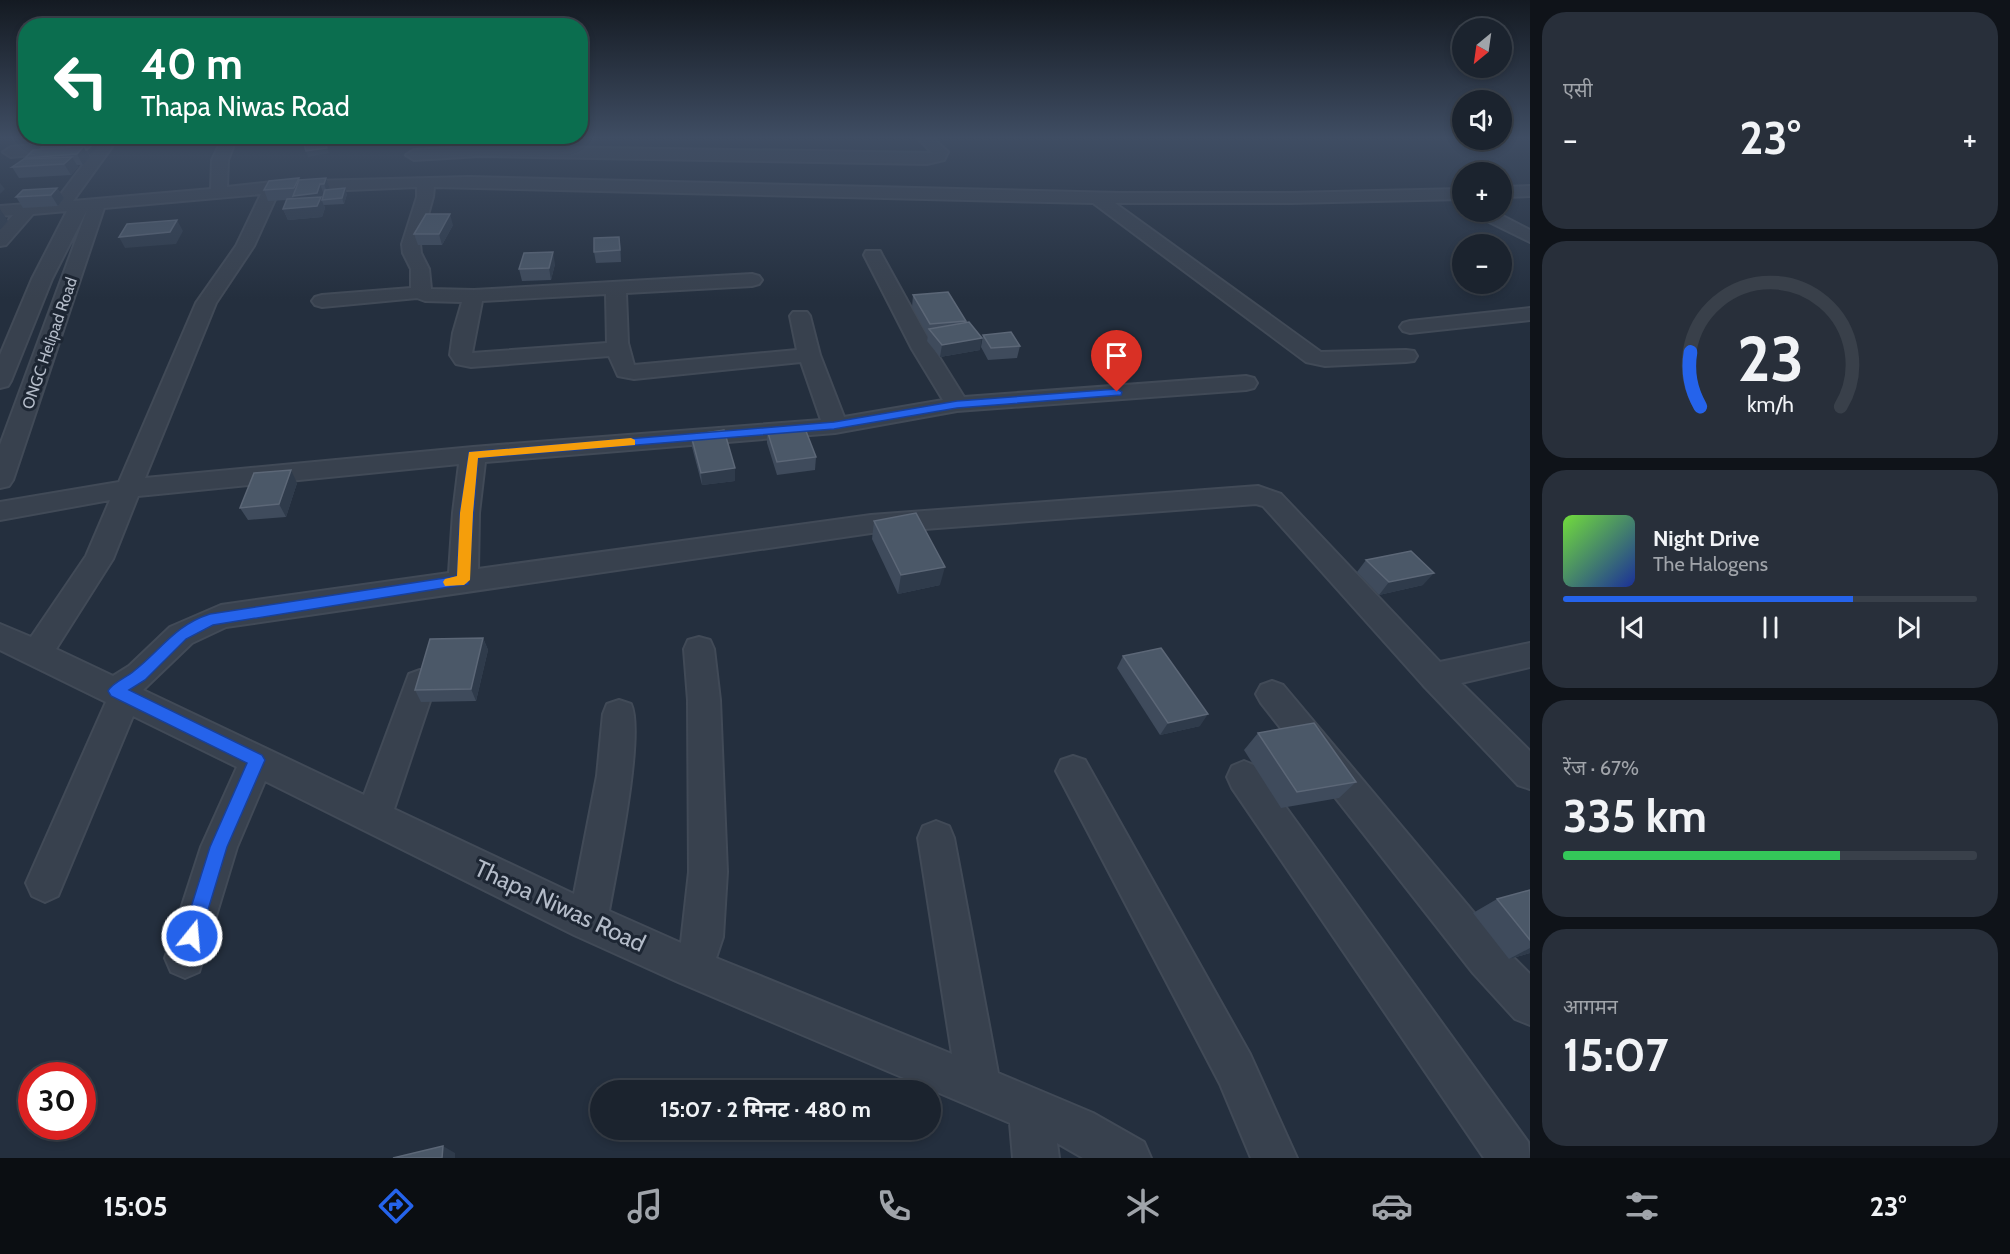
<!DOCTYPE html>
<html lang="hi">
<head>
<meta charset="utf-8">
<style>
	body { margin:0; font-family:Cabin,"Noto Sans Devanagari",sans-serif; background:#282f3a; color:#f1f3f6; height:100vh; display:flex; flex-direction:column; font-size:22px; white-space:nowrap }
	* { box-sizing:border-box; margin:0 }
	p { font-size:20px; color:#a0a4aa }
	.icon { flex:none; width:33px; height:33px; fill:none; stroke:currentColor; stroke-width:2; stroke-linecap:round; stroke-linejoin:round }
	.map { position:relative; flex:1; overflow:hidden }
	.details { display:flex; flex-direction:column; gap:12px; padding:12px; background:#0f1319; width:480px }
	.details>* { flex:none }
	.top-card { position:absolute; left:18px; top:18px; width:570px; height:126px; border-radius:24px; box-shadow:0 3px 9px #0003,0 0 0 2px #39404a; background:#0b6e4f; color:#fff; overflow:hidden }
	.needle { width:39px; rotate:209deg }
	.fabs { position:absolute; left:1452px; top:18px; display:grid; gap:12px }
	.fabs a { display:grid; place-items:center; width:60px; height:60px; border-radius:50%; background:#1b232e; box-shadow:0 3px 9px #0003,0 0 0 2px #39404a; font-size:30px }
	.speed { position:absolute; left:18px; top:1062px; display:flex; gap:12px; font-size:30px; font-weight:700; text-align:center }
	.speed>* { display:grid; place-content:center; width:78px; height:78px; border-radius:50%; background:#1b232e; box-shadow:0 3px 9px #0003,0 0 0 2px #39404a; line-height:1 }
	.speed .limit { border:9px solid #d22; background:#fff; color:#111 }
	.pin { position:absolute; display:grid; place-items:center; width:51px; height:51px; color:#fff; margin:-62px -26px; border-radius:50% 50% 50% 0; rotate:-45deg; box-shadow:0 0 6px #0007 }
	.pin .icon { rotate:45deg }
	.me { position:absolute; width:66px; margin:-33px; rotate:17deg; stroke-linejoin:round; filter:drop-shadow(0 0 4px #0008) }
	.turn { display:flex; align-items:center; gap:21px; height:126px; padding:0 24px; font-size:27px }
	.turn .icon { width:78px; height:78px; stroke-width:2.5 }
	.turn b { display:block; font-size:42px; line-height:51px }
	.big { font-size:45px; font-weight:700; line-height:1.1 }
	.details .card { flex:1; display:flex; flex-direction:column; justify-content:center; gap:9px; min-width:0; padding:0 21px; border-radius:24px; background:#282f3a }
	.details .dial { align-items:center; gap:0 }
	.dial svg { height:156px; overflow:visible; fill:none; stroke:#39404a; stroke-width:7; stroke-linecap:round; text-anchor:middle }
	.dial text { fill:#f1f3f6; stroke:none }
	.song { display:flex; align-items:center; gap:18px }
	.cover { width:72px; height:72px; border-radius:9px; background:linear-gradient(135deg,hsl(100 70% 55%),hsl(230 70% 35%)) }
	.played { height:6px; border-radius:3px; background:linear-gradient(90deg,#2563eb 70%,#39404a 70%) }
	.keys { display:flex; justify-content:space-around; direction:ltr }
	.heat { display:flex; justify-content:space-between; align-items:center; font-size:33px; direction:ltr }
	.charge { height:9px; border-radius:4px; background:linear-gradient(90deg,#34c759 67%,#39404a 0) }
	.trip { position:absolute; left:590px; top:1080px; width:351px; height:60px; border-radius:30px; background:#1b232e; box-shadow:0 3px 9px #0003,0 0 0 2px #39404a; font-weight:700; line-height:60px; text-align:center }
	.dock { display:flex; height:96px; justify-content:space-around; align-items:center; background:#0b0e12; color:#a0a4aa }
	.dock .icon { width:42px; height:42px }
	.dock .on { color:#2563eb }
	.dock b { font-size:27px; color:#f1f3f6 }
	main { display:flex; flex:1; min-height:0 }
	.map>svg:first-child { display:block }
</style>
</head>
<body>
<main>
<div class="map">
<svg width="1530" height="1158" viewBox="0 0 1530 1158">
	<rect width="100%" height="100%" fill="#242f3e"/>
	<g fill="none" stroke-linecap="round" stroke-linejoin="round">
		<defs>
			<g id="minor">
				<path d="M105,137H119L73,201L211,189L212,160L223,137H237L228,160L227,187L273,182L469,177L1120,193H1291L1462,189V199L1291,203H1115L1321,352L1406,350L1414,351L1417,356L1414,361L1406,362L1325,366L1306,362L1093,203L434,187L433,197L420,244L421,253L429,269L431,289L474,290L752,274L759,276L762,280L759,284L752,286L626,293L628,343L634,365L797,350L790,316L793,312H807L810,316L820,355L844,417L943,400L912,349L864,255L866,251H880L882,255L934,349L964,397L1246,376L1254,378L1257,383L1254,388L1246,390L957,411L835,433L485,462L479,513L478,569L871,515L1258,486L1281,494L1440,662L1530,643V667L1461,683L1530,751V789L1518,785L1423,685L1263,506L1256,504L871,533L226,627L192,643L143,690L364,795L409,674L420,670L431,674L436,683L394,809L574,894L597,776L603,714L607,704L619,700L631,704C645,734 616,871 609,911L681,943L689,872L688,700L684,649L688,640L699,637L710,640L714,649L720,700L727,872L723,937L716,958L952,1054L918,838L923,826L936,821L949,826L954,838L998,1073L1093,1113L1144,1142L1151,1158H1083L1057,1143L1059,1158H1013L1010,1123L678,982L574,935L265,781L237,847L199,972L185,978L171,972L165,958L201,847L237,767L133,716L58,896L45,902L32,896L26,883L106,702L0,650V624L31,637L86,556L110,500L0,520V502L119,482L196,303L236,246L261,194L104,208L13,480L9,486L0,488V445L87,210L52,279L11,381L8,386L0,388V355L32,279L67,211L33,214L6,245L0,246V230L13,215L0,216V206L55,202L95,149L11,157L3,152L11,147L103,139ZM417,187V197L402,244L403,253L411,269V288L322,295L315,297L312,301L315,305L322,307L417,298L425,301L462,302L453,333L450,355L456,364L471,367L609,356L618,376L634,379L801,362L821,420L473,447L145,478L216,303L254,246L278,193ZM606,294L607,343L472,353L482,301ZM459,464L453,513L449,573L221,605L170,627L129,666L113,676L56,649L113,559L138,496Z"/>
				<path d="M917,137H932L948,152L944,160L927,164L480,156L414,160L406,155L414,150L480,146L932,153Z"/>
				<path d="M1530,186V196L1502,197V187Z"/>
				<path d="M1474,212H1495L1530,230V242L1477,216Z"/>
				<path d="M1530,308V320L1410,333L1403,331L1400,327L1403,323L1410,321Z"/>
				<path d="M1272,681L1283,685L1501,945L1530,974V1025L1515,1019L1473,973L1261,703L1256,694L1261,685Z"/>
				<path d="M1073,756L1085,760L1250,1054L1297,1158H1251L1220,1084L1056,771L1061,760Z"/>
				<path d="M1244,761L1256,766L1528,1142L1530,1158H1484L1232,788L1227,777L1232,766Z"/>
			</g>
		</defs>
		<use href="#minor" stroke="#414a57" stroke-width="4"/>
		<use href="#minor" fill="#38414e" fill-rule="evenodd"/>
	</g>
	<g fill="#3f4b5c">
		<path d="M148,137L144,142L121,144L118,138Z"/>
		<path d="M69,144L70,146L97,148L89,155L90,157L83,165H77L78,167L71,175L19,178L12,167L40,149Z"/>
		<path d="M299,178L300,180L326,178L330,189L347,194L344,204L324,205L325,208L322,217L288,220L283,209L287,200L268,201L264,190Z"/>
		<path d="M57,188L64,198L58,206L23,208L16,197Z"/>
		<path d="M453,225L442,245H418L414,234Z"/>
		<path d="M621,248V262L596,263L594,252Z"/>
		<path d="M555,264L551,280L522,281L519,269Z"/>
		<path d="M913,295L966,321V323L980,350L940,357L927,341L928,336L912,307Z"/>
		<path d="M983,335L1020,346L1017,358L988,360L981,347Z"/>
		<path d="M767,430L816,457L815,470L777,475L767,443Z"/>
		<path d="M691,435L735,468V481L702,485L692,447Z"/>
		<path d="M297,483L286,517L248,520L240,508Z"/>
		<path d="M874,521L940,585L898,594L872,539Z"/>
		<path d="M1366,560L1423,585L1379,595L1357,572Z"/>
		<path d="M483,638L488,650L476,701L421,702L415,690Z"/>
		<path d="M1123,656L1200,726L1160,735L1117,668Z"/>
		<path d="M1258,733L1356,782L1339,798L1281,808L1244,750Z"/>
		<path d="M1530,890V953L1509,959L1473,913L1497,899Z"/>
	</g>
	<g fill="#2f3b4b">
		<path d="M141,137H148L144,142Z"/>
		<path d="M325,141L329,153L308,157L306,151Z"/>
		<path d="M94,143L97,148L90,155L87,150Z"/>
		<path d="M84,146L90,157L83,165L77,154Z"/>
		<path d="M72,157L78,167L71,175L64,164Z"/>
		<path d="M299,178L303,189L320,184L324,195L322,201L325,208L322,217L288,220L283,209L297,207L293,196L297,195L294,188Z"/>
		<path d="M326,178L330,189L328,195L324,184Z"/>
		<path d="M0,183L5,189L0,194Z"/>
		<path d="M57,188L64,198L58,206L51,195Z"/>
		<path d="M345,188L347,194L344,204L342,198Z"/>
		<path d="M0,209L8,221L0,230Z"/>
		<path d="M450,214L453,225L442,245L439,234Z"/>
		<path d="M177,220L183,231L176,244L125,248L119,237Z"/>
		<path d="M619,237L621,248V262L620,250Z"/>
		<path d="M553,252L555,264L551,280L549,268Z"/>
		<path d="M982,338L980,350L940,357L942,345Z"/>
		<path d="M735,468V481L702,485L701,473Z"/>
		<path d="M291,470L297,483L286,517L279,504Z"/>
		<path d="M945,567L940,585L898,594L901,575Z"/>
		<path d="M1434,573L1423,585L1379,595L1389,582Z"/>
		<path d="M483,638L488,650L476,701L471,689Z"/>
		<path d="M1208,714L1200,726L1160,735L1168,723Z"/>
		<path d="M1530,948V953L1509,959Z"/>
		<path d="M443,1146L455,1153V1158H442Z"/>
	</g>
	<g fill="#4b5868" stroke="#5c6777" stroke-width="1.5">
		<path d="M325,141L327,148L306,151L304,144Z"/>
		<path d="M94,143L87,150H86L84,146L69,147L72,144Z"/>
		<path d="M69,144L66,148L40,149L43,146Z"/>
		<path d="M84,146L77,154L25,158L33,150Z"/>
		<path d="M72,157L64,164L12,167L24,159Z"/>
		<path d="M299,178L294,188L264,190L269,181Z"/>
		<path d="M326,178L324,184H320L317,193L293,196L299,180Z"/>
		<path d="M57,188L51,195L16,197L23,190Z"/>
		<path d="M345,188L342,198L322,200L325,190Z"/>
		<path d="M321,197L317,206L283,209L287,199Z"/>
		<path d="M426,214H450L439,234H414Z"/>
		<path d="M177,220L170,232L119,237L127,224Z"/>
		<path d="M619,237L620,250L594,252V238Z"/>
		<path d="M553,252L549,268L519,269L524,253Z"/>
		<path d="M948,292L966,321L930,324L913,295Z"/>
		<path d="M969,322L982,338L942,345L929,329Z"/>
		<path d="M1011,332L1020,346L991,348L983,335Z"/>
		<path d="M804,426L816,457L777,462L767,430Z"/>
		<path d="M724,430L735,468L701,473L691,435Z"/>
		<path d="M291,470L279,504L240,508L254,473Z"/>
		<path d="M916,513L945,567L901,575L874,521Z"/>
		<path d="M1411,551L1434,573L1389,582L1366,560Z"/>
		<path d="M483,638L471,689L415,690L430,639Z"/>
		<path d="M1161,648L1208,714L1168,723L1123,656Z"/>
		<path d="M1314,723L1356,782L1297,792L1258,733Z"/>
		<path d="M1530,890V940L1497,899Z"/>
		<path d="M443,1146L442,1158H393Z"/>
	</g>
	<linearGradient id="sky" x2="0" y2="1"><stop stop-color="#141a22"/><stop offset="0.46" stop-color="#3f4d63"/><stop offset="1" stop-color="#3f4d63" stop-opacity="0"/></linearGradient>
	<rect width="1530" height="299" fill="url(#sky)"/>
	<path fill="#2563eb" stroke="#184099" stroke-width="1.5" d="M1117,389L1122,392L1121,395L957,408L834,429L478,458L468,584L213,625L186,639L145,680L129,690L262,755L265,760L227,847L198,943L192,945L185,943L182,936L210,847L247,763L111,696L108,691C113,682 126,678 134,671C161,650 175,625 210,614L457,576L460,513L469,452L834,422L957,401Z"/>
	<path fill="#f59e0b" d="M631,438L635,440V445L478,458L473,513L470,580L464,585L445,586L443,582L445,579L457,576L460,513L469,452Z"/>
	<g text-anchor="middle" stroke-width="6" stroke-linejoin="round" paint-order="stroke">
		<g font-size="16" fill="#b4bcc9" stroke="#1d2633">
			<text transform="translate(49 343) rotate(-71)" y="6">ONGC Helipad Road</text>
		</g>
		<g font-size="24" fill="#b4bcc9" stroke="#1d2633">
			<text transform="translate(560 906) rotate(25)" y="8">Thapa Niwas Road</text>
		</g>
	</g>
</svg>
<div class="fabs">
<a><svg class="needle" viewBox="-14 -14 28 28"><path d="M0-13l5 13h-10z" fill="#e53935"/><path d="M0 13l5-13h-10z" fill="#a0a4aa"/></svg></a>
<a><svg class="icon" aria-label="sound" viewBox="0 0 24 24"><path d="M4 9h4l5-4v14l-5-4H4zM17 9q2 3 0 6"/></svg></a>
<a>+</a>
<a>−</a>
</div>
<div class="speed"><div class="limit">30</div></div>
<div class="pin" style="left:1117px;top:392px;background:#d93025"><svg class="icon" aria-label="arrive" viewBox="0 0 24 24"><path d="M6 21V4h12l-3 4 3 4H6"/></svg></div>
<svg class="me" style="left:192px;top:936px" viewBox="-20 -20 40 40"><circle r="17" fill="#2563eb" stroke="#fff" stroke-width="3"/><path d="M0-11L8 9 0 5-8 9z" fill="#fff"/></svg>
<div class="trip">15:07 · 2 मिनट · 480 m</div>
<div class="top-card">
<div class="turn"><svg class="icon" aria-label="left" viewBox="0 0 24 24"><path d="M17 20v-9H6M10 6l-5 5 5 5"/></svg><div><b>40 m</b>Thapa Niwas Road</div></div>
</div>
</div>
<section class="details">
<div class="card"><p>एसी</p>
<div class="heat"><a>−</a><b class="big">23°</b><a>+</a></div>
</div>
<div class="card dial"><svg viewBox="0 0 100 80">
<path d="M14 69A42 42 0 1 1 86 69"/>
<path d="M14 69A42 42 0 0 1 9 41" stroke="#2563eb"/>
<text x="50" y="56" font-size="32" font-weight="700">23</text>
<text x="50" y="72" font-size="11">km/h</text>
</svg></div>
<div class="card">
<div class="song"><i class="cover"></i><div><b>Night Drive</b><p>The Halogens</p></div></div>
<div class="played"></div>
<div class="keys"><svg class="icon" aria-label="previous" viewBox="0 0 24 24"><path d="M18 5L8 12l10 7zM5 5v14"/></svg><svg class="icon" aria-label="pause" viewBox="0 0 24 24"><path d="M8 5v14M16 5v14"/></svg><svg class="icon" aria-label="next" viewBox="0 0 24 24"><path d="M6 5l10 7-10 7zM19 5v14"/></svg></div>
</div>
<div class="card"><p>रेंज · 67%</p><b class="big">335 km</b><div class="charge"></div></div>
<div class="card"><p>आगमन</p><b class="big">15:07</b></div>
</section>
</main>
<nav class="dock">
<b>15:05</b>
<svg class="icon on" aria-label="directions" viewBox="0 0 24 24"><path d="M12 3l9 9-9 9-9-9zM9 14v-3h6M13 9l2 2-2 2"/></svg>
<svg class="icon" aria-label="music" viewBox="0 0 24 24"><path d="M9 18V5l10-2v13"/><circle cx="6" cy="18" r="3"/><circle cx="16" cy="16" r="3"/></svg>
<svg class="icon" aria-label="phone" viewBox="0 0 24 24"><path d="M5 4h4l2 5-3 2q2 4 5 5l2-3 5 2v4C11 20 4 13 5 4z"/></svg>
<svg class="icon" aria-label="climate" viewBox="0 0 24 24"><path d="M12 3v18M4 7l16 10M4 17L20 7"/></svg>
<svg class="icon" aria-label="car" viewBox="0 0 24 24"><path d="M5 17H2v-5l4-1 3-4h7l3 4 3 1v5h-3M9 17h6M6 11h13"/><circle cx="7" cy="17" r="2"/><circle cx="17" cy="17" r="2"/></svg>
<svg class="icon" aria-label="filters" viewBox="0 0 24 24"><path d="M4 7h16M4 17h16"/><circle cx="9" cy="7" r="2"/><circle cx="15" cy="17" r="2"/></svg>
<b>23°</b>
</nav>
</body>
</html>
